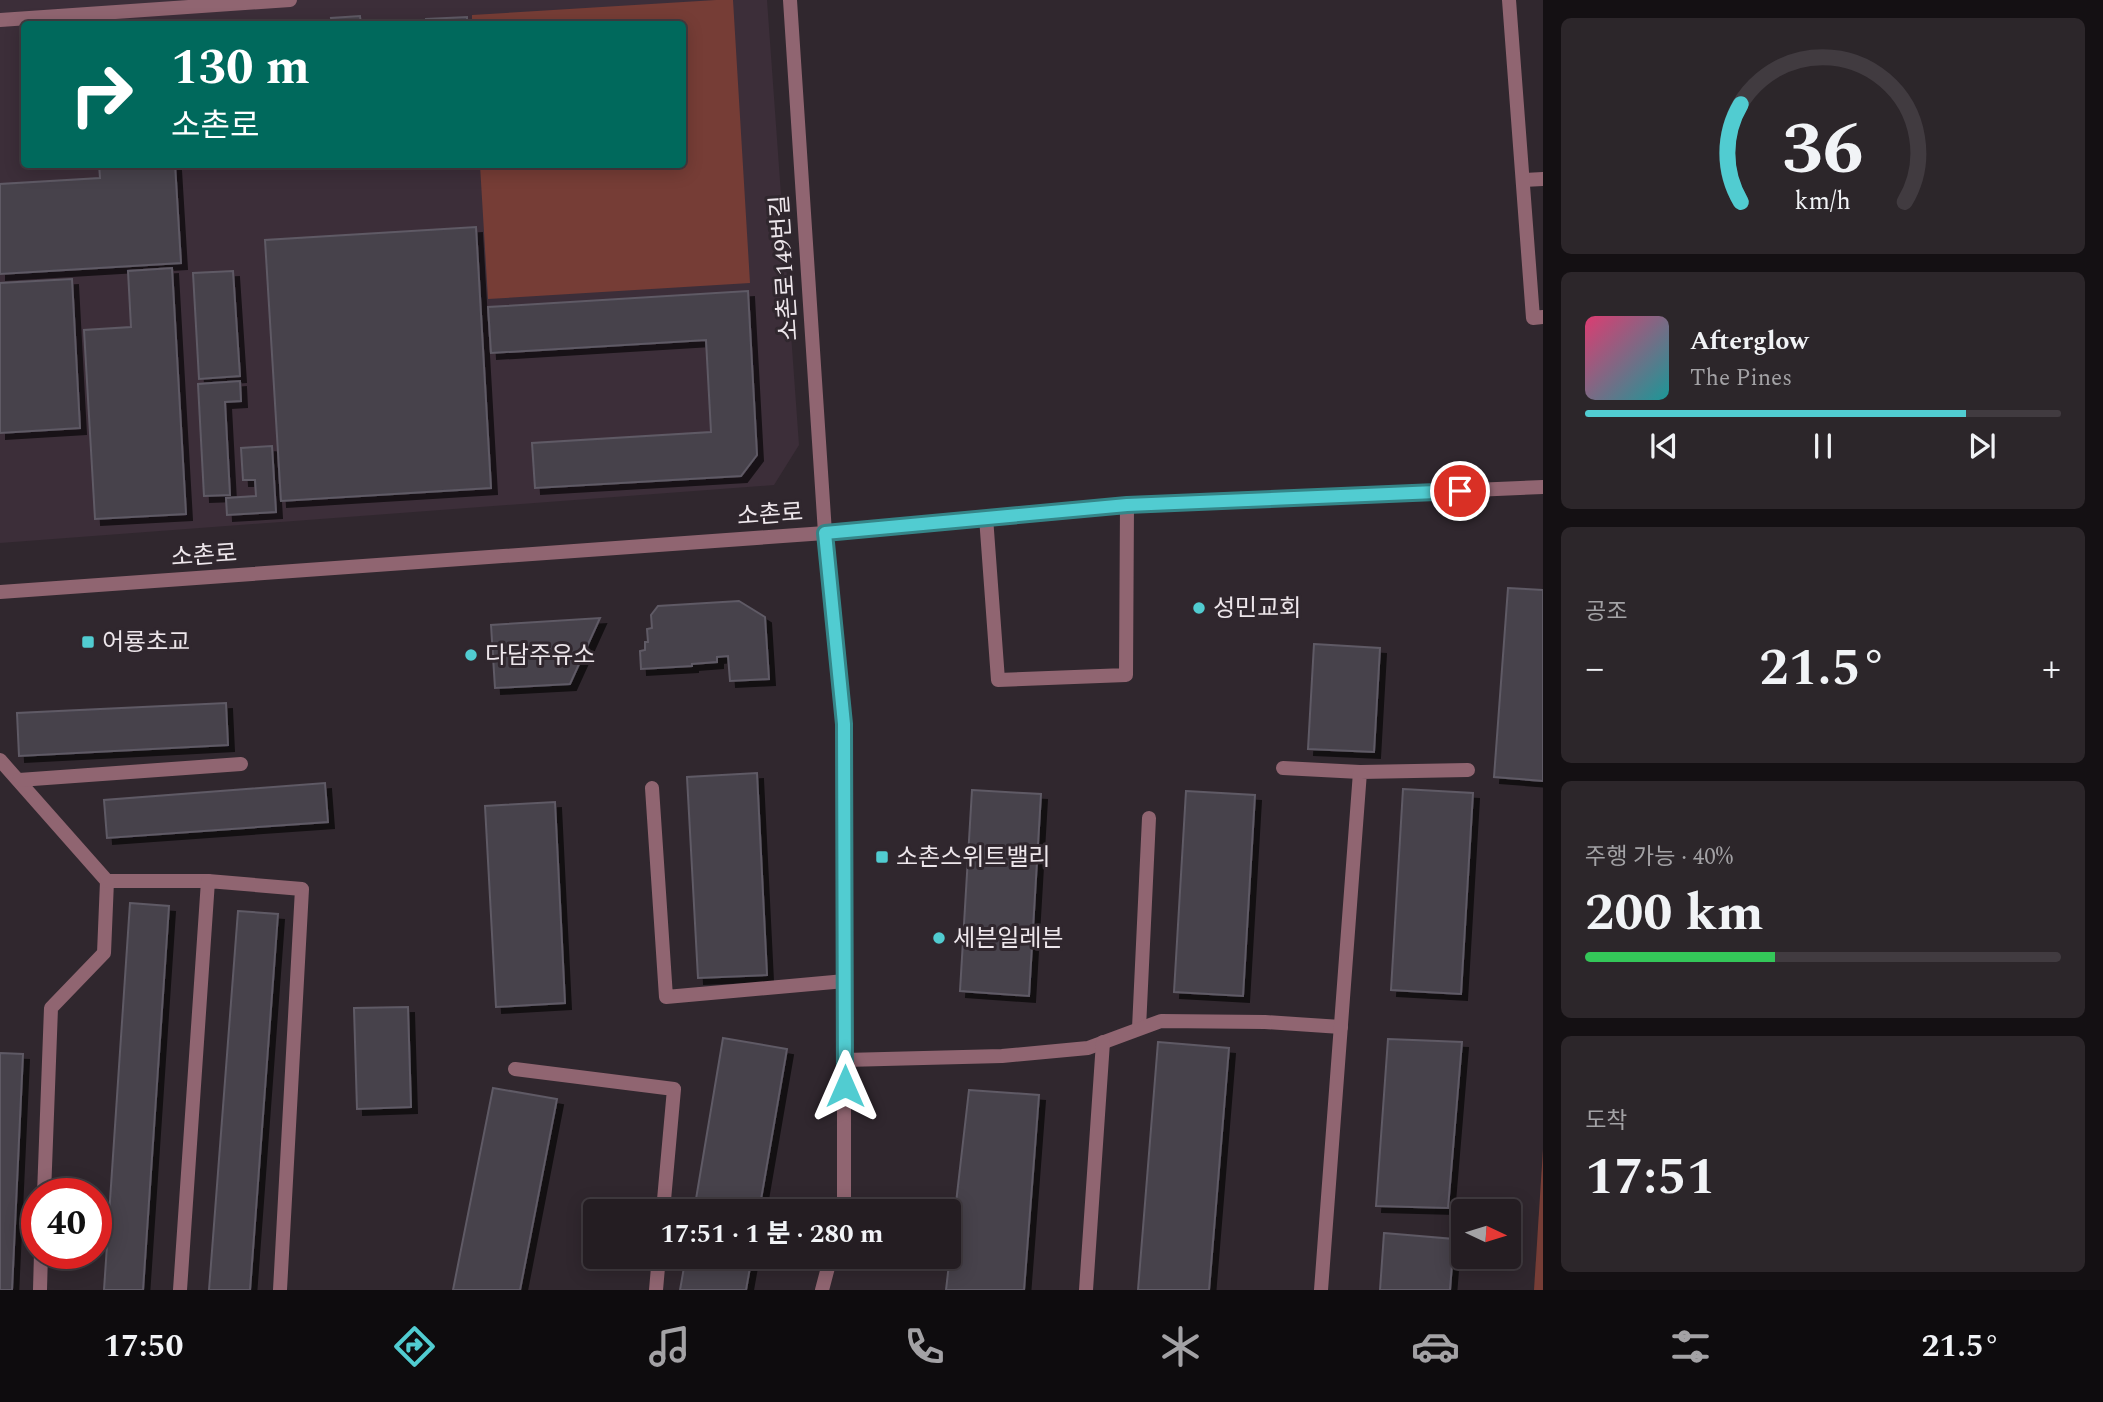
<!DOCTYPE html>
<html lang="ko">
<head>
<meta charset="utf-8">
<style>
	body { margin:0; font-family:Spectral,"Noto Sans KR",serif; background:#2c262a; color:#f1f3f6; height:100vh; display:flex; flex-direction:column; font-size:26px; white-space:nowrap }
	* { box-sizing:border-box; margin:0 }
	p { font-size:23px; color:#a3a2a5 }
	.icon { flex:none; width:38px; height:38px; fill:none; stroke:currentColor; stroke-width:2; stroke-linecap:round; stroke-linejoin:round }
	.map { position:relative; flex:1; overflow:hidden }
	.details { display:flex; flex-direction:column; gap:18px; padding:18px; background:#141013; width:560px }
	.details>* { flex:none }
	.hud { position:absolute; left:21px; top:21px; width:665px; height:147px; border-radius:7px; box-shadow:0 4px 18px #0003,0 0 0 2px #413b40; background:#00695c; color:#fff; overflow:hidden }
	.needle { width:46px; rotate:94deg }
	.tools { position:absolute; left:1451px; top:1199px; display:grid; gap:14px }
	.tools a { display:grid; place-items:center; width:70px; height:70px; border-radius:7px; background:#241d22; box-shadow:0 4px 18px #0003,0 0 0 2px #413b40; font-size:35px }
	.speed { position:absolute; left:21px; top:1178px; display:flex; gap:14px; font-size:35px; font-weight:700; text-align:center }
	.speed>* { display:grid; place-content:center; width:91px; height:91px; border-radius:50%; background:#241d22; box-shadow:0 4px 18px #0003,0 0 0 2px #413b40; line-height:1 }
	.speed .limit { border:10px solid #d22; background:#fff; color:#111 }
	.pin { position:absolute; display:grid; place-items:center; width:60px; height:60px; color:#fff; margin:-30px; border:4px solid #fff; border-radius:50%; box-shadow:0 2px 7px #0007 }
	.me { position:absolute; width:77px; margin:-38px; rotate:0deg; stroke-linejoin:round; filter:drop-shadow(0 0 5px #0008) }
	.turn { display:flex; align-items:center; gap:24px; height:147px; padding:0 35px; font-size:32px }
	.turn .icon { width:91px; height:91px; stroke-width:2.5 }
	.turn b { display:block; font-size:49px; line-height:60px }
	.big { font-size:52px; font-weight:700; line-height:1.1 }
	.details .card { flex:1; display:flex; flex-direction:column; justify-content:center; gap:10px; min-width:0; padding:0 24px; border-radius:10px; background:#2c262a }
	.details .dial { align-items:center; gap:0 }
	.dial svg { height:182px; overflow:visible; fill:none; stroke:#413b40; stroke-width:7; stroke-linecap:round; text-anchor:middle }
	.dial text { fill:#f1f3f6; stroke:none }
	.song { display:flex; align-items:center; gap:21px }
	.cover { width:84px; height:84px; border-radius:10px; background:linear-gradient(135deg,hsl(340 70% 55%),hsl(180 70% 35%)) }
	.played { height:7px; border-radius:4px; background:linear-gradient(90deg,#51ccd1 80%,#413b40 80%) }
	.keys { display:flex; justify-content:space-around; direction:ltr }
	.heat { display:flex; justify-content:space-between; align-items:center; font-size:38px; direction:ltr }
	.charge { height:10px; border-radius:5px; background:linear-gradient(90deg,#34c759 40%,#413b40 0) }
	.trip { position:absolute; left:583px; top:1199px; width:378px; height:70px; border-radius:7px; background:#241d22; box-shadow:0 4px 18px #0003,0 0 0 2px #413b40; font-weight:700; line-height:70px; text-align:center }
	.tabs { display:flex; height:112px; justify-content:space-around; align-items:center; background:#0e0c0e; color:#a3a2a5 }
	.tabs .icon { width:49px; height:49px }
	.tabs .current { color:#51ccd1 }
	.tabs b { font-size:32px; color:#f1f3f6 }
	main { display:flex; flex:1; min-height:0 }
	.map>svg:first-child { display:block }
</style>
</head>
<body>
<main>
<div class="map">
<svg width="1543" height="1290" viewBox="0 0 1543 1290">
	<defs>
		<filter id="shadow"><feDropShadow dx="6" dy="6" stdDeviation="0" flood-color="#0009"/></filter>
	</defs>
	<rect width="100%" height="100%" fill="#30272e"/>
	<path fill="#3c2e39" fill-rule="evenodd" d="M0,0H767L799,445L774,485L0,543ZM24,24H682V164H24Z"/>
	<g fill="#763d36">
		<path d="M716,0H733L750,283L488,299L480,165L682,164V24H472V15Z"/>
		<path d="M1543,1149V1290H1534Z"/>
	</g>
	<g fill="#46424c" stroke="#5f5a65" stroke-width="2" filter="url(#shadow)">
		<path d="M360,16L361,24H332L331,18Z"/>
		<path d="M467,17V24H426V19Z"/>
		<path d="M99,164H175L181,263L0,274V184L100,178Z"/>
		<path d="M476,227L491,488L281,501L265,240Z"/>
		<path d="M172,268L186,514L95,519L84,330L131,327L128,271Z"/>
		<path d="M233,271L240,376L199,379L193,273Z"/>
		<path d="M72,279L80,428L0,433V283Z"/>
		<path d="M748,291L757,455L741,476L535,488L532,443L711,432L706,340L491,353L488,307Z"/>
		<path d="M240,381L241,401L225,402L230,495L204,496L198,384Z"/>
		<path d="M272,446L276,512L227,515L226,498L256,496L255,480H243L241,448Z"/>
		<path d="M1508,588L1543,590V781L1494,777Z"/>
		<path d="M739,601L765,617L769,679L730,681L728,656L717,657V662L692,664V666L641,669L640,651L645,650V642H648L647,629L652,628L651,615L658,606Z"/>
		<path d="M600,618L570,684L495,688L491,625Z"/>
		<path d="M1314,644L1380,648L1374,752L1308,749Z"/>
		<path d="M226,703L228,745L19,756L17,713Z"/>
		<path d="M757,773L767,975L698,978L687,777Z"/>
		<path d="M325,783L328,822L107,838L104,800Z"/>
		<path d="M1403,789L1473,793L1461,994L1391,990Z"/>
		<path d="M972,790L1041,794L1029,996L960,991Z"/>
		<path d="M1186,791L1255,795L1243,996L1174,992Z"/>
		<path d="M555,802L565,1003L496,1007L485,806Z"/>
		<path d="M130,903L169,906L143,1290H104Z"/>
		<path d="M238,911L278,914L250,1290H209Z"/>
		<path d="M408,1007L411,1107L357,1109L354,1008Z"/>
		<path d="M723,1038L787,1049L759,1211H694Z"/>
		<path d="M1388,1039L1462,1042L1448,1208L1376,1206Z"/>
		<path d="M1158,1042L1229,1048L1209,1290H1138Z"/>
		<path d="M0,1053L23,1054L12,1290H0Z"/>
		<path d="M493,1088L557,1099L520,1290H453Z"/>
		<path d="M969,1090L1039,1095L1024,1290H946Z"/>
		<path d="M1384,1233L1454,1239L1450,1290H1380Z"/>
		<path d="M686,1256H752L746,1290H680Z"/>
	</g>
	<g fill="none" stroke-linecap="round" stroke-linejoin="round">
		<g stroke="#906571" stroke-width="14">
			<path d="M1523,180L1543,179"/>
			<path d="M986,517L998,680L1126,675L1127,505"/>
			<path d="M0,760L107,881L104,953L51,1008L44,1194"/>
			<path d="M1283,768L1360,772"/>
			<path d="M19,780L241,764"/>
			<path d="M652,788L666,997L845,981"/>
			<path d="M107,881H208"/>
			<path d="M1139,1028L1149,818"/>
			<path d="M845,1060L1002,1056L1088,1048L1161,1021L1265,1022L1341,1027"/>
			<path d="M515,1069L674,1089L663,1211"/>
			<path d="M40,1290L41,1253"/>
			<path d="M180,1290L208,881L302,889L280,1290"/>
			<path d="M656,1290L659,1256"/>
			<path d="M1086,1290L1103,1042"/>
			<path d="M1321,1290L1360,772L1468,770"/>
		</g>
		<g stroke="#906571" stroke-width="14">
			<path d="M790,0L825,533"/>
			<path d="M1509,0L1533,318L1543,317"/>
			<path d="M0,20L290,0"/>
		</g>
		<g stroke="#906571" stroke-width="14">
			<path d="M825,533L844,724V1211"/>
			<path d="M0,592L825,533L1127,505L1543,487"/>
			<path d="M822,1290L831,1256"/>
		</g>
	</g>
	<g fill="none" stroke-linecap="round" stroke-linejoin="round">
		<defs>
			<path id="route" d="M845,1086L844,724L825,533L1127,505L1460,491"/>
		</defs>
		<use href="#route" stroke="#358588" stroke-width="18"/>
		<use href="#route" stroke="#51ccd1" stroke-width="12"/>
	</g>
	<g fill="#51ccd1" stroke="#30272e" stroke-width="2.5">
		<circle cx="1199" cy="608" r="7"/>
		<rect x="81" y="635" width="14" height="14" rx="3.5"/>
		<circle cx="471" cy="655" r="7"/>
		<rect x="875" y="850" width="14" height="14" rx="3.5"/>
		<circle cx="939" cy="938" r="7"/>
	</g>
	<g text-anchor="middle" stroke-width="6" stroke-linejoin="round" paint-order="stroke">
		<g font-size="24" fill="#ede6eb" stroke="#30272e">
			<text transform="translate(784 268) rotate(-94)" y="8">소촌로149번길</text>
			<text transform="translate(770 514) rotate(-4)" y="8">소촌로</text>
			<text transform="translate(204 555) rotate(-4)" y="8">소촌로</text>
		</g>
		<g font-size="24" fill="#ede6eb" stroke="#30272e" text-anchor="start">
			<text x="1213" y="616">성민교회</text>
			<text x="102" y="650">어룡초교</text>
			<text x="485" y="663">다담주유소</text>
			<text x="896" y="865">소촌스위트밸리</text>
			<text x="953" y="946">세븐일레븐</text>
		</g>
	</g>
</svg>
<div class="tools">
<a><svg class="needle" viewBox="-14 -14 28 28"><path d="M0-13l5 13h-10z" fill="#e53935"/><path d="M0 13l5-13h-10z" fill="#a3a2a5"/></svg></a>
</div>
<div class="speed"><div class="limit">40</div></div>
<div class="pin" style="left:1460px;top:491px;background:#d93025"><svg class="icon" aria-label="arrive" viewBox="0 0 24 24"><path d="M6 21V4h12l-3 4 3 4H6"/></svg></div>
<svg class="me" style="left:845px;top:1086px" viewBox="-20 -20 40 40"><path d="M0-17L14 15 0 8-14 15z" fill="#51ccd1" stroke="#fff" stroke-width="4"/></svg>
<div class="trip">17:51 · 1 분 · 280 m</div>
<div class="hud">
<div class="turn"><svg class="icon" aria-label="right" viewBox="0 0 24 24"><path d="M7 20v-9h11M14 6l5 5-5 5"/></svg><div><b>130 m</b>소촌로</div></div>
</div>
</div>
<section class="details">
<div class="card dial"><svg viewBox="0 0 100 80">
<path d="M14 69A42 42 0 1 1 86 69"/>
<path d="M14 69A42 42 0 0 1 14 26" stroke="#51ccd1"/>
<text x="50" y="56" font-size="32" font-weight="700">36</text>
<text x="50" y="72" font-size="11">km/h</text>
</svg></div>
<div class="card">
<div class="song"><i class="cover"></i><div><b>Afterglow</b><p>The Pines</p></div></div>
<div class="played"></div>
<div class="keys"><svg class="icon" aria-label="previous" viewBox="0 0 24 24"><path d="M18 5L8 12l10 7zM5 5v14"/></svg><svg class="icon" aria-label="pause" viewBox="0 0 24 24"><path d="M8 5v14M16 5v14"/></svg><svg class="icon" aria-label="next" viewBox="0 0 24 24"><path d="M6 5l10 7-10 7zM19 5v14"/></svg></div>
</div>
<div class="card"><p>공조</p>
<div class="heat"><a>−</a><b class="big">21.5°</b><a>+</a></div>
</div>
<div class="card"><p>주행 가능 · 40%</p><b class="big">200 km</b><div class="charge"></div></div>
<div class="card"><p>도착</p><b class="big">17:51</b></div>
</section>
</main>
<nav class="tabs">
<b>17:50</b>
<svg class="icon current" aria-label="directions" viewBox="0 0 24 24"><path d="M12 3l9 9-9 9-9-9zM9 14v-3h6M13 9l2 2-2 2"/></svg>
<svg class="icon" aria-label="music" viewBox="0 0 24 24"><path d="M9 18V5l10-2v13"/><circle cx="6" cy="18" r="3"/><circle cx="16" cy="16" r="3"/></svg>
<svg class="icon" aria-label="phone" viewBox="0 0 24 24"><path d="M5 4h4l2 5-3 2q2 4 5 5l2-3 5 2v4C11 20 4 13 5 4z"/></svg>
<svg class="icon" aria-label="climate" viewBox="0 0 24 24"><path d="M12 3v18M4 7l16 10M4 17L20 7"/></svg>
<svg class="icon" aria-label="car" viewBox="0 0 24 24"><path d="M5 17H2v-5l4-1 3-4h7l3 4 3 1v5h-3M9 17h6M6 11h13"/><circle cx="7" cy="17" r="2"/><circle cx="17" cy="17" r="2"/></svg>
<svg class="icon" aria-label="filters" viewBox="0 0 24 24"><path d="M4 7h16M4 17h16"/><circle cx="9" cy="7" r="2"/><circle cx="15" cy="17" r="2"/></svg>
<b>21.5°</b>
</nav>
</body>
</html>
